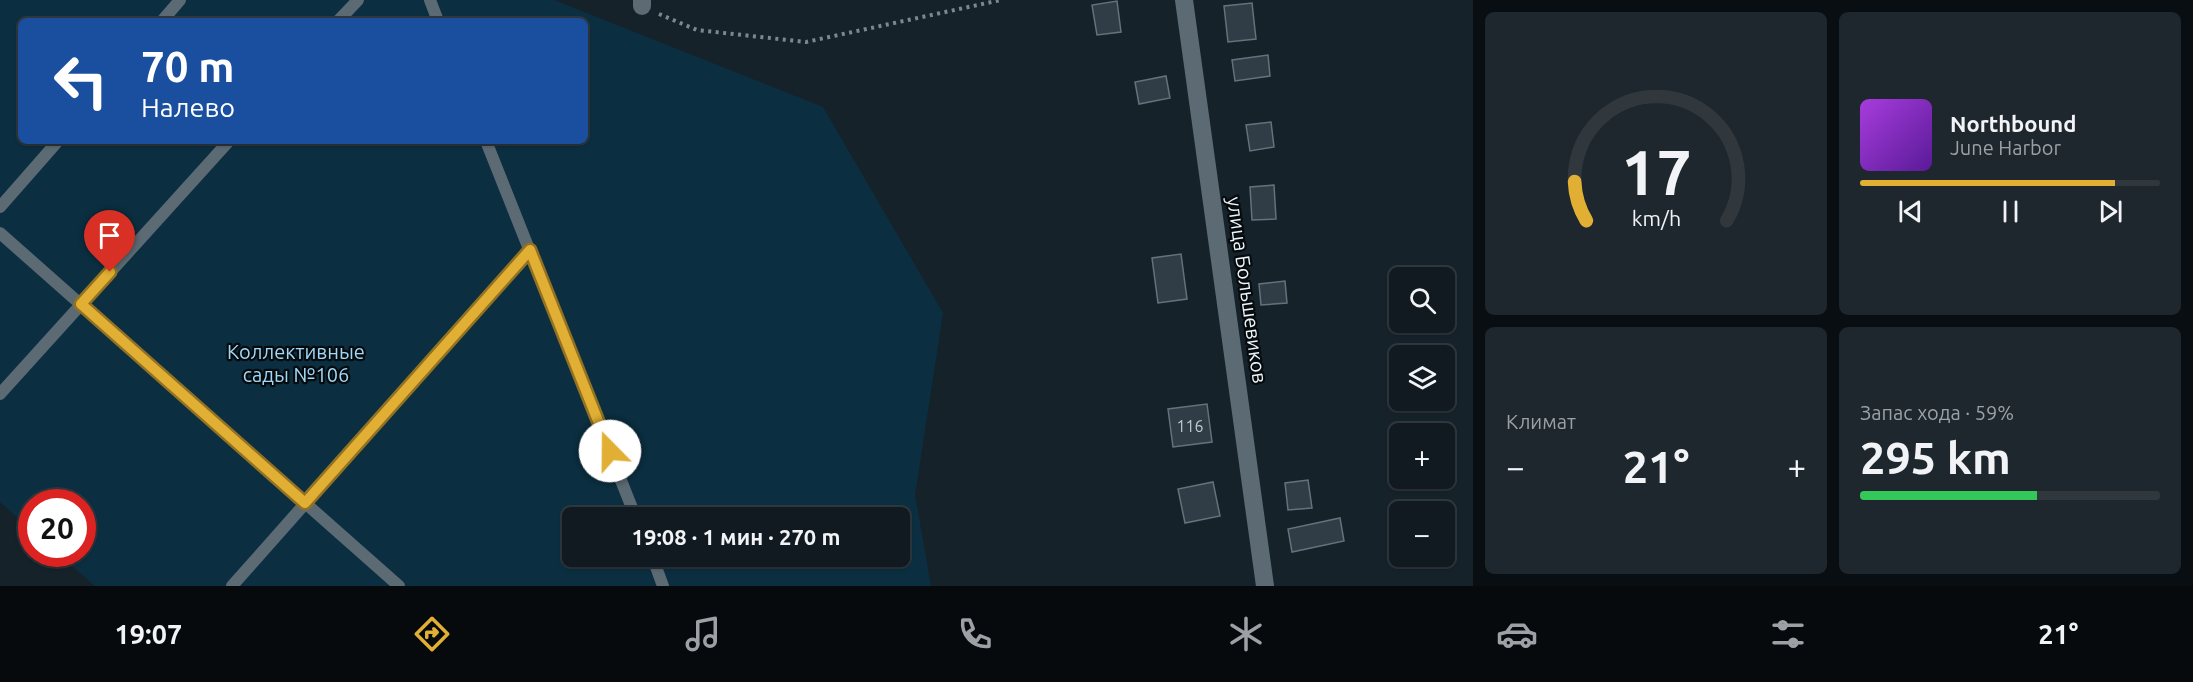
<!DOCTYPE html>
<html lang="ru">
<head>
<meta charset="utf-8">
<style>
	body { margin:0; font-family:Ubuntu,sans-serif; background:#1e272d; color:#f1f3f6; height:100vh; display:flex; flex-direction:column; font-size:22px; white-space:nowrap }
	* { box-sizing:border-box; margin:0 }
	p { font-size:20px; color:#9ca1a5 }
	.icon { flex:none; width:33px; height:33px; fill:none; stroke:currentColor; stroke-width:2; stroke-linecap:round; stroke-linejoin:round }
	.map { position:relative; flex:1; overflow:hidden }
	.details { display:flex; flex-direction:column; gap:12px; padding:12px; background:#090e12; width:720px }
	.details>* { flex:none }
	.top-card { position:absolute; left:18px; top:18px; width:570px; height:126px; border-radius:9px; box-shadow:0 2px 4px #0004,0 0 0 2px #30383e; background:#1a4fa0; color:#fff; overflow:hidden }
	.controls { position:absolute; left:1389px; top:267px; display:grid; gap:12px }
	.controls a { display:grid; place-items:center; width:66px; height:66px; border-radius:9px; background:#101a20; box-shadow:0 2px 4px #0004,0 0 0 2px #30383e; font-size:30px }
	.speed { position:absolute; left:18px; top:489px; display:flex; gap:12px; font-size:30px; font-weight:700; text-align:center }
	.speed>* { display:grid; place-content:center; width:78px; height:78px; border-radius:50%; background:#101a20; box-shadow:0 2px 4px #0004,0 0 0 2px #30383e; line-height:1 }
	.speed .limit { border:9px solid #d22; background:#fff; color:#111 }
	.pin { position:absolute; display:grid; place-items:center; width:51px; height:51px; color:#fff; margin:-62px -26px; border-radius:50% 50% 50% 0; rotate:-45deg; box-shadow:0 0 6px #0007 }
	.pin .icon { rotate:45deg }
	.me { position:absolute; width:66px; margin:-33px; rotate:338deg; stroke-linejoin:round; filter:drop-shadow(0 0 4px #0008) }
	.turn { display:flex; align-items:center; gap:21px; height:126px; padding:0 24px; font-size:27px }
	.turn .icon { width:78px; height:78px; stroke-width:2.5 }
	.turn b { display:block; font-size:42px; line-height:51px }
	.big { font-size:45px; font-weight:600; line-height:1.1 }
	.details .tile { flex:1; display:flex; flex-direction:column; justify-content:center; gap:9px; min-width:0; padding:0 21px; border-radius:9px; background:#1e272d }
	.details .dial { align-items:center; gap:0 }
	.dial svg { height:156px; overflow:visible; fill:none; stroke:#30383e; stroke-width:7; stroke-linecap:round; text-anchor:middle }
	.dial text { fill:#f1f3f6; stroke:none }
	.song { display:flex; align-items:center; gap:18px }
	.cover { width:72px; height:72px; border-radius:9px; background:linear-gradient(135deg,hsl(280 70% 55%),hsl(270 70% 35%)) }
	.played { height:6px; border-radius:3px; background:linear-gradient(90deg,#e1af34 85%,#30383e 85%) }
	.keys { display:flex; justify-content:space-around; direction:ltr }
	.heat { display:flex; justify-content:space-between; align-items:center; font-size:33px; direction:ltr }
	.charge { height:9px; border-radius:4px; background:linear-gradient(90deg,#34c759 59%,#30383e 0) }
	.details .tiles { flex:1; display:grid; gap:12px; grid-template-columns:repeat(2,1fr) }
	.trip { position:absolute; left:562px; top:507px; width:348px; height:60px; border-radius:9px; background:#101a20; box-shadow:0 2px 4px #0004,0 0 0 2px #30383e; font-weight:600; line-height:60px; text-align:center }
	.tabs { display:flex; height:96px; justify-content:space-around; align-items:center; background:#060a0d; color:#9ca1a5 }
	.tabs .icon { width:42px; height:42px }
	.tabs .current { color:#e1af34 }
	.tabs b { font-size:27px; color:#f1f3f6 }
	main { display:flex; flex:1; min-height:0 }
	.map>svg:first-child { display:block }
</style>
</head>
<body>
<main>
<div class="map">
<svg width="1473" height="586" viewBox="0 0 1473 586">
	<rect width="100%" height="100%" fill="#16222a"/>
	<path fill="#0b2f41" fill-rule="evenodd" d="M0,0H554L823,107L943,313L915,495L931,586H95L58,554H82V502H32L31,530L0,502ZM21,21H585V141H21ZM573,518H900V556H573Z"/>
	<g fill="#303d46" stroke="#64727b" stroke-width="1.5">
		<path d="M1117,1L1121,32L1097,35L1092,5Z"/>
		<path d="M1252,3L1256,39L1228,42L1224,6Z"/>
		<path d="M1268,55L1270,76L1235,81L1232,60Z"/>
		<path d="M1166,76L1170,98L1139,104L1135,82Z"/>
		<path d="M1271,122L1274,147L1250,151L1246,125Z"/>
		<path d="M1274,185L1276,219L1252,220L1250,187Z"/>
		<path d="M1181,254L1187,299L1158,303L1152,258Z"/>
		<path d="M1285,281L1287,303L1261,305L1259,284Z"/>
		<path d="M1207,404L1212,442L1173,447L1168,409Z"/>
		<path d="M1308,480L1312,508L1288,510L1285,483Z"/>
		<path d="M1213,482L1220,516L1185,523L1178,489Z"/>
		<path d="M1340,518L1344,541L1292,552L1288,529Z"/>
	</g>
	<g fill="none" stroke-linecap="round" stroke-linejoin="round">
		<path stroke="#7d878e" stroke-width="4" stroke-dasharray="3 4.5" stroke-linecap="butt" d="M659,14L697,30L806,42L1001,0"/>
		<g stroke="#5c6a73" stroke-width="12">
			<path d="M430,0L438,21"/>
			<path d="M162,21L180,0"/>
			<path d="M338,21L358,0"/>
			<path d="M486,141L636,518"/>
			<path d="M0,207L58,141"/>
			<path d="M0,233L399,586"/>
			<path d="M0,394L229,141"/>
			<path d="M652,556L663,586"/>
			<path d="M232,586L530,250"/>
		</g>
		<g stroke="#5c6a73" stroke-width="18">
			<path d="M1184,0L1265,586"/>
			<path d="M642,6V0"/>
		</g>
	</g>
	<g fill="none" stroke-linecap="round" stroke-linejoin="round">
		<defs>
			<path id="route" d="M110,272L81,304L305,503L530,250L610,451"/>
		</defs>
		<use href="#route" stroke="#927222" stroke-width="15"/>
		<use href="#route" stroke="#e1af34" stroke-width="10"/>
	</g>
	<g text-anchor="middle" stroke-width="4.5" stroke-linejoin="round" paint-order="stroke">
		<g font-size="16" fill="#bec8ce">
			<text x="1190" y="432">116</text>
		</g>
		<g font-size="20" fill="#eef6fb" stroke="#060b0e">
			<text transform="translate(1247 290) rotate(82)" y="7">улица Большевиков</text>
		</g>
		<g font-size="20" fill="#a2d7f7" stroke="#060b0e">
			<text x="296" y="359">Коллективные<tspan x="296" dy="23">сады №106</tspan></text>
		</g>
	</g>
</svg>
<div class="controls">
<a><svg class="icon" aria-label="search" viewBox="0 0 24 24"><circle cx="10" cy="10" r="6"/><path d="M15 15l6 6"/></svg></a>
<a><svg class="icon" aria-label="layers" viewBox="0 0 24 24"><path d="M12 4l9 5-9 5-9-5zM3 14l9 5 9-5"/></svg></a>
<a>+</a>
<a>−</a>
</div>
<div class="speed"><div class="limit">20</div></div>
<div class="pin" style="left:110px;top:272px;background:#d93025"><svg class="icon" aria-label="arrive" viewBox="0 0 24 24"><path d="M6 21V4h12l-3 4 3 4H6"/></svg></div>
<svg class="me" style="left:610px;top:451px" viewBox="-20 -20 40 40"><circle r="19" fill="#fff"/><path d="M0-13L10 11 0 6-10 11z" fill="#e1af34"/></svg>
<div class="trip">19:08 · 1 мин · 270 m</div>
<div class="top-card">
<div class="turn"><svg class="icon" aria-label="left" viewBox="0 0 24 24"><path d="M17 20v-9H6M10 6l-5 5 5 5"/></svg><div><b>70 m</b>Налево</div></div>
</div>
</div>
<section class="details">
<div class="tiles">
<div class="tile dial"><svg viewBox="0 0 100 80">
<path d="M14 69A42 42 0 1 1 86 69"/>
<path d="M14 69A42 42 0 0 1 8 49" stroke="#e1af34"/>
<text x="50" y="56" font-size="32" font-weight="700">17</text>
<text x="50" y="72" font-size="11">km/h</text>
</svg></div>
<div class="tile">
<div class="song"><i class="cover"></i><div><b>Northbound</b><p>June Harbor</p></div></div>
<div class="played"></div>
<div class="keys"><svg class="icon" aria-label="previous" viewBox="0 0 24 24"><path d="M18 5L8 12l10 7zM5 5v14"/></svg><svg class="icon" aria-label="pause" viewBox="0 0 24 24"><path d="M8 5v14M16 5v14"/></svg><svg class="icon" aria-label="next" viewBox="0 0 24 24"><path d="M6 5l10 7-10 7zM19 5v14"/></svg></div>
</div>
<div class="tile"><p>Климат</p>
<div class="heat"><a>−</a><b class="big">21°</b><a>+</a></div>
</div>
<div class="tile"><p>Запас хода · 59%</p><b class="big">295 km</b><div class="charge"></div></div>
</div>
</section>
</main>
<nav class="tabs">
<b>19:07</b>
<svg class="icon current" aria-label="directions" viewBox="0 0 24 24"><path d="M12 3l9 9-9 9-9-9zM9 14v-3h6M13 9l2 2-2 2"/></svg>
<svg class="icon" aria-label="music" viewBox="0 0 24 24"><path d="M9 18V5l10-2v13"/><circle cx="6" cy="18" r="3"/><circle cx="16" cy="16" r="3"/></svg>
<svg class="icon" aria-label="phone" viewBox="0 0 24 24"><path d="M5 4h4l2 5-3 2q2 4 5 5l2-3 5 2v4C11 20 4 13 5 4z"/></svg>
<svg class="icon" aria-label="climate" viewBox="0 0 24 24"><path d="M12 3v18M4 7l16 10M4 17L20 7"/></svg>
<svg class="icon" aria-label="car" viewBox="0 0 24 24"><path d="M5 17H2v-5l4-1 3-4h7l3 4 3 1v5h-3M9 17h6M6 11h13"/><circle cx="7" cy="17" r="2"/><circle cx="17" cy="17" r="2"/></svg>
<svg class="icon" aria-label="filters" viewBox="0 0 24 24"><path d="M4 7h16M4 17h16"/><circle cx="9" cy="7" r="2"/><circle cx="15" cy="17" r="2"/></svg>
<b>21°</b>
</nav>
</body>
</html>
